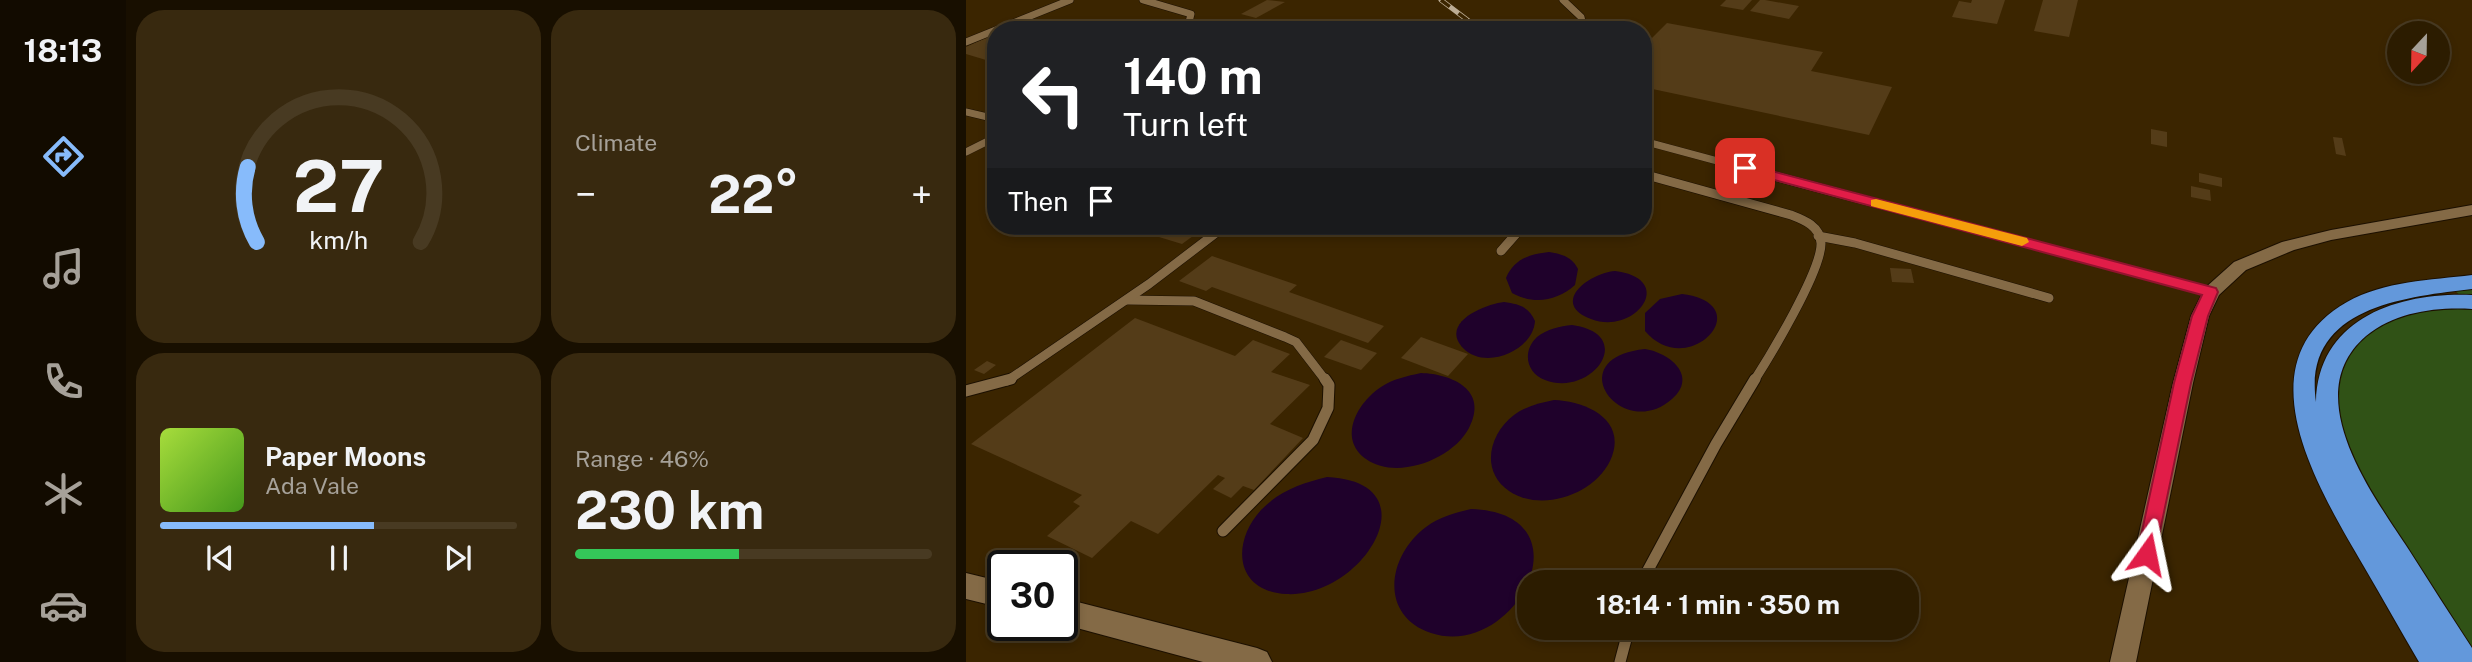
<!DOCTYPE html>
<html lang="en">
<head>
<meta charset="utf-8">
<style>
	body { margin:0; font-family:"Public Sans",sans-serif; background:#38290f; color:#f1f3f6; height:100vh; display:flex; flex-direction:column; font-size:26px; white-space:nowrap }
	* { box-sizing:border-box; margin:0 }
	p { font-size:23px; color:#a6a199 }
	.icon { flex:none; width:38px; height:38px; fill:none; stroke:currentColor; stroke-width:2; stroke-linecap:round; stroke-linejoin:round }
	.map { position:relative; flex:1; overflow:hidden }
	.drawer { display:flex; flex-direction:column; gap:10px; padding:10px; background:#180f00; width:840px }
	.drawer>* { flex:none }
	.hud { position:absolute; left:21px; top:21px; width:665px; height:214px; border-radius:28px; box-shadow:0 4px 10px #0003,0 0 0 2px #483a22; background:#202124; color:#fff; overflow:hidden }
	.needle { width:46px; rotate:202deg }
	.fabs { position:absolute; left:1421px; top:21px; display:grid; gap:14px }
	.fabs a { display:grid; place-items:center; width:63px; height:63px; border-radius:50%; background:#2c1c00; box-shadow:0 4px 10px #0003,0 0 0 2px #483a22; font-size:35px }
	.speed { position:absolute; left:21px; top:550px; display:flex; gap:14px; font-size:35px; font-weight:700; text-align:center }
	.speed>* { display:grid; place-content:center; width:91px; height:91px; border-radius:50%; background:#2c1c00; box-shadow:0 4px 10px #0003,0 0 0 2px #483a22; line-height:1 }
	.speed .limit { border:4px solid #111; border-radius:10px; background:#fff; color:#111 }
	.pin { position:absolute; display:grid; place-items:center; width:60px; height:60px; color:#fff; margin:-30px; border-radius:14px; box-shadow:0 4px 10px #0006 }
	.me { position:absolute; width:77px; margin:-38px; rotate:12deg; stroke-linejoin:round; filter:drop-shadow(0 0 5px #0008) }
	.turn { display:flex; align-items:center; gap:24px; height:147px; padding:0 21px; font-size:32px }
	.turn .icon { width:91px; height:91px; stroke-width:2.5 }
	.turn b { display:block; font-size:49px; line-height:60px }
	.then { display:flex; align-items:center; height:66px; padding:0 21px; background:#0003; gap:14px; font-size:26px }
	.big { font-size:52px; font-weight:700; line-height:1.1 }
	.drawer .card { flex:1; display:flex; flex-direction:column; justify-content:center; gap:10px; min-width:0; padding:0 24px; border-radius:28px; background:#38290f }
	.drawer .dial { align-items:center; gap:0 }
	.dial svg { height:182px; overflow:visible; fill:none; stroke:#483a22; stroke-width:7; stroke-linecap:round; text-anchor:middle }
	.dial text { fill:#f1f3f6; stroke:none }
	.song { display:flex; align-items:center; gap:21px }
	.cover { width:84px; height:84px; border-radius:10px; background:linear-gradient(135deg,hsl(80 70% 55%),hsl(100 70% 35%)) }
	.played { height:7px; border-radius:4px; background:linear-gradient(90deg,#87bbfb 60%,#483a22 60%) }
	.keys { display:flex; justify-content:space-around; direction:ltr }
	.heat { display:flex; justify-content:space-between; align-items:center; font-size:38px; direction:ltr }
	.charge { height:10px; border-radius:5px; background:linear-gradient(90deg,#34c759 46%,#483a22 0) }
	.drawer .tiles { flex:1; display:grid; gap:10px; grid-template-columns:repeat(2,1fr) }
	.trip { position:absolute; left:551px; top:570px; width:402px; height:70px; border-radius:28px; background:#2c1c00; box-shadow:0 4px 10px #0003,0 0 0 2px #483a22; font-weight:700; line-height:70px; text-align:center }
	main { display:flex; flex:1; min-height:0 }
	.tabs { display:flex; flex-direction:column; width:126px; justify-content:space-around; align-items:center; background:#120b00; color:#a6a199 }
	.tabs .icon { width:49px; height:49px }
	.tabs .current { color:#87bbfb }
	.tabs b { font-size:32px; color:#f1f3f6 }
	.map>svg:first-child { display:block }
</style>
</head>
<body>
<main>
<nav class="tabs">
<b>18:13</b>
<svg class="icon current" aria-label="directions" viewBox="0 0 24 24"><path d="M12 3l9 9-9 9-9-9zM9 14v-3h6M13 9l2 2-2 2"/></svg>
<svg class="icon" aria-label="music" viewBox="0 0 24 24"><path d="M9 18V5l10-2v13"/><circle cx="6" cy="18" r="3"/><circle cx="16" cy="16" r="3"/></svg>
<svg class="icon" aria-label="phone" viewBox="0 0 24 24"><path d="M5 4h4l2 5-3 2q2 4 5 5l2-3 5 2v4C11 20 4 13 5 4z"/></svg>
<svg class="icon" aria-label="climate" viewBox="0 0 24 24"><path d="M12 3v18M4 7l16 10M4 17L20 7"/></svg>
<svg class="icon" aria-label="car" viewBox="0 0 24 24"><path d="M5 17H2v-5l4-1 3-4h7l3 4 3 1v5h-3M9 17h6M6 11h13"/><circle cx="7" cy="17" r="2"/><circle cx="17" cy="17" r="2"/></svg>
</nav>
<section class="drawer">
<div class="tiles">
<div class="card dial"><svg viewBox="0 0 100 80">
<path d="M14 69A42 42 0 1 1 86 69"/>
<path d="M14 69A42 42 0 0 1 10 36" stroke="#87bbfb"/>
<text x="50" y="56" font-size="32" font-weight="700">27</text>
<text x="50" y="72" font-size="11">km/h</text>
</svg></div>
<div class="card"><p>Climate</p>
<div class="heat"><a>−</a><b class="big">22°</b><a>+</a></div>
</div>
<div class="card">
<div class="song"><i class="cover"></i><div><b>Paper Moons</b><p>Ada Vale</p></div></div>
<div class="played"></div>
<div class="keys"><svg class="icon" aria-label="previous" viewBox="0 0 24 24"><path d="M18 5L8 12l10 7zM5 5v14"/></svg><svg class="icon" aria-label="pause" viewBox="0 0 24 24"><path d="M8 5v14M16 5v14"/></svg><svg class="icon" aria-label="next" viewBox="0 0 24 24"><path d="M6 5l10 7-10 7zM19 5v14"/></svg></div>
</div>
<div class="card"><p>Range · 46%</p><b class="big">230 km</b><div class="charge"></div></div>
</div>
</section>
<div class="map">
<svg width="1506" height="662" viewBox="0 0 1506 662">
	<rect width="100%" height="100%" fill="#3b2500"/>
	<path fill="#305216" d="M1506,282V662L1378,463L1362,382L1408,320L1500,301L1483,285Z"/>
	<g fill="#1f012b">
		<path d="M583,252C596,254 606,257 612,269L609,285C591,301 568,305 546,293L540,278C548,259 564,254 583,252Z"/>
		<path d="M649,271C712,279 669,336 625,319C585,304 620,274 649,271Z"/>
		<path d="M716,294C795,304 722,382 679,331V313L694,299Z"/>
		<path d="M538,302C553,304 563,307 569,321C567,351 519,371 497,348C473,322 520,304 538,302Z"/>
		<path d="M606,325C672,334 626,398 579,380C560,373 556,351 571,337C581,329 594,326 606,325Z"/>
		<path d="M679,349C704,353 732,376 706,399C656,443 592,358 679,349Z"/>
		<path d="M455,373C486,374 523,390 503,428C487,459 431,481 400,459C371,438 392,402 415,387C427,379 441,376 455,373Z"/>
		<path d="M588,400C620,401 663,420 644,461C628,494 576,513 543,491C514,471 523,434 548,415C560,406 574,403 588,400Z"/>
		<path d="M361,477C469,482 396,599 320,594C269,591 265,543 295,510C313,491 336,483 361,477Z"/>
		<path d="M505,509C626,513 549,661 465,633C412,615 422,555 460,527C473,517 489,513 505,509Z"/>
	</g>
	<g fill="#543c18">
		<path d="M301,0L319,2L290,18L275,14Z"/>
		<path d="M760,0H786L777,10L754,6Z"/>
		<path d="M794,0H799L833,6L823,19L784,11Z"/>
		<path d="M1006,0H1039L1031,24L986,17L993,1L1005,3Z"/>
		<path d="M1077,0H1112L1103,37L1068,31Z"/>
		<path d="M701,23L857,52L845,71L926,87L903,135L677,87V38L685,39Z"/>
		<path d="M30,33V63L0,54V47Z"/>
		<path d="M1185,129L1201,132V147L1185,144Z"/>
		<path d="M1367,137L1376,138L1380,156L1370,154Z"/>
		<path d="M1233,173L1256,178V187L1233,182Z"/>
		<path d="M1225,186L1244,190L1245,201L1225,197Z"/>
		<path d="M208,226H232L238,228L216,244L193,237Z"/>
		<path d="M246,256L331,285L323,292L418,326L402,343L246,287L240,291L213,281Z"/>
		<path d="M924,268L945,269L948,283L926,282Z"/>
		<path d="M169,318L269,356L287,340L324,354L305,372L344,385L304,424L337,438L288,490L277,486L265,498L247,489L259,478L252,475L192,534L165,521L126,558L81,536L114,506L107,502L116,495L5,444Z"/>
		<path d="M455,337L502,354L482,376L435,358Z"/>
		<path d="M375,340L411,353L395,370L358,357Z"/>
		<path d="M21,361L30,365L18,374L8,370Z"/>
	</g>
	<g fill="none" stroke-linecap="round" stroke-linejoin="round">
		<defs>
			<g id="lane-far2">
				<path d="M177,0L225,14L223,22L211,30"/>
				<path d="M597,0L615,17L618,30"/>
				<path d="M0,42L104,0"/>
				<path d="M30,72L24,80L30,82"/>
				<path d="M0,112L30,119"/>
				<path d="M677,141L770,166"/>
				<path d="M0,152L28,138L27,125L30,124"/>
			</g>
			<g id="lane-far1">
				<path d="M763,164L1245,292"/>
				<path d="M677,174L825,215C838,220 854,226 855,243C856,270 804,356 788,381"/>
				<path d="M852,236L889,243L1083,298"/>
				<path d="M535,251L557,226"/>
				<path d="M161,300L228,301L319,337L330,342L360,381"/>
				<path d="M41,381L183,284L259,226"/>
			</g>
			<g id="lane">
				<path d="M0,391L45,379"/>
				<path d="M257,531L347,440L362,408L363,385L359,379"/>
				<path d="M675,583L750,444L789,379"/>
				<path d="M654,662L663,628"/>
			</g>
			<path id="street" d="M1506,205V215L1365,240L1328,250L1280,270L1253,295L1243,316L1227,383L1170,662H1144L1207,383L1225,316L1239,288L1268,262L1316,242L1365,230Z"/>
			<g id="secondary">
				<path d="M0,573L37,582V608L0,599Z"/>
				<path d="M96,598L291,648L301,652L306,662H237L96,624Z"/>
			</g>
			<path id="highway" d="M1506,275V289C1439,297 1336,307 1350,402C1352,317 1434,292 1506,295V309C1469,307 1430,312 1400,336C1331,395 1407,495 1443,550C1464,583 1485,616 1506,648V662H1453C1434,630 1416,597 1397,565C1353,489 1274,363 1381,302C1418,281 1465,280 1506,275Z"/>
		</defs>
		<use href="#lane-far2" stroke="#1c1001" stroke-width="8"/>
		<use href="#lane-far1" stroke="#1c1001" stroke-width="10"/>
		<use href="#lane" stroke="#1c1001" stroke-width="13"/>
		<use href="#street" stroke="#1c1001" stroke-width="2"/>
		<use href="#secondary" stroke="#1c1001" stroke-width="2"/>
		<use href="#highway" stroke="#1c1001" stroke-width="2"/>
		<use href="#lane-far2" stroke="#846a46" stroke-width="7"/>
		<use href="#lane-far1" stroke="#846a46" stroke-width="9"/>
		<use href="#lane" stroke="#846a46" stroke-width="11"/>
		<use href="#street" fill="#846a46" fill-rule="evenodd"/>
		<use href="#secondary" fill="#846a46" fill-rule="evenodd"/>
		<use href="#highway" fill="#6398db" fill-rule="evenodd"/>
		<defs>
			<path id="rail" d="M475,0L512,28"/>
		</defs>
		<use href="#rail" stroke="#bcac94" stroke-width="5"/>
		<use href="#rail" stroke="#3b2500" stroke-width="3.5" stroke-dasharray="11" stroke-linecap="butt"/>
	</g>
	<path fill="#e11d48" stroke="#92132f" stroke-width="2" d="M779,164L1250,288L1252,292L1242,316L1225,383L1188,560L1181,563L1174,560L1171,554L1208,383L1226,316L1236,295L775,171V166Z"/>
	<path fill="#f59e0b" d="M910,199L1061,238L1063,242L1056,246L905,206V200Z"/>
</svg>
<div class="fabs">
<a><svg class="needle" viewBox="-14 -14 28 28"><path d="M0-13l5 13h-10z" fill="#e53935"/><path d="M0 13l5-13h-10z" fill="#a6a199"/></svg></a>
</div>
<div class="speed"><div class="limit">30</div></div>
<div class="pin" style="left:779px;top:168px;background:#d93025"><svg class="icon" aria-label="arrive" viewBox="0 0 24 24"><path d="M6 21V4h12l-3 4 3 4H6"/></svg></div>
<svg class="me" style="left:1181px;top:554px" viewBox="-20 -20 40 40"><path d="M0-17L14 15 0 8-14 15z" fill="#e11d48" stroke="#fff" stroke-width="4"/></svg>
<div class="trip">18:14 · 1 min · 350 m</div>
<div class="hud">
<div class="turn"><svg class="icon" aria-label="left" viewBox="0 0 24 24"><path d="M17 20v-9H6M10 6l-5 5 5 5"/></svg><div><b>140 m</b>Turn left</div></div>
<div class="then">Then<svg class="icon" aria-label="arrive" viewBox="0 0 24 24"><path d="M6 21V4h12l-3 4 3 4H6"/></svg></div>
</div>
</div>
</main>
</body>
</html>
